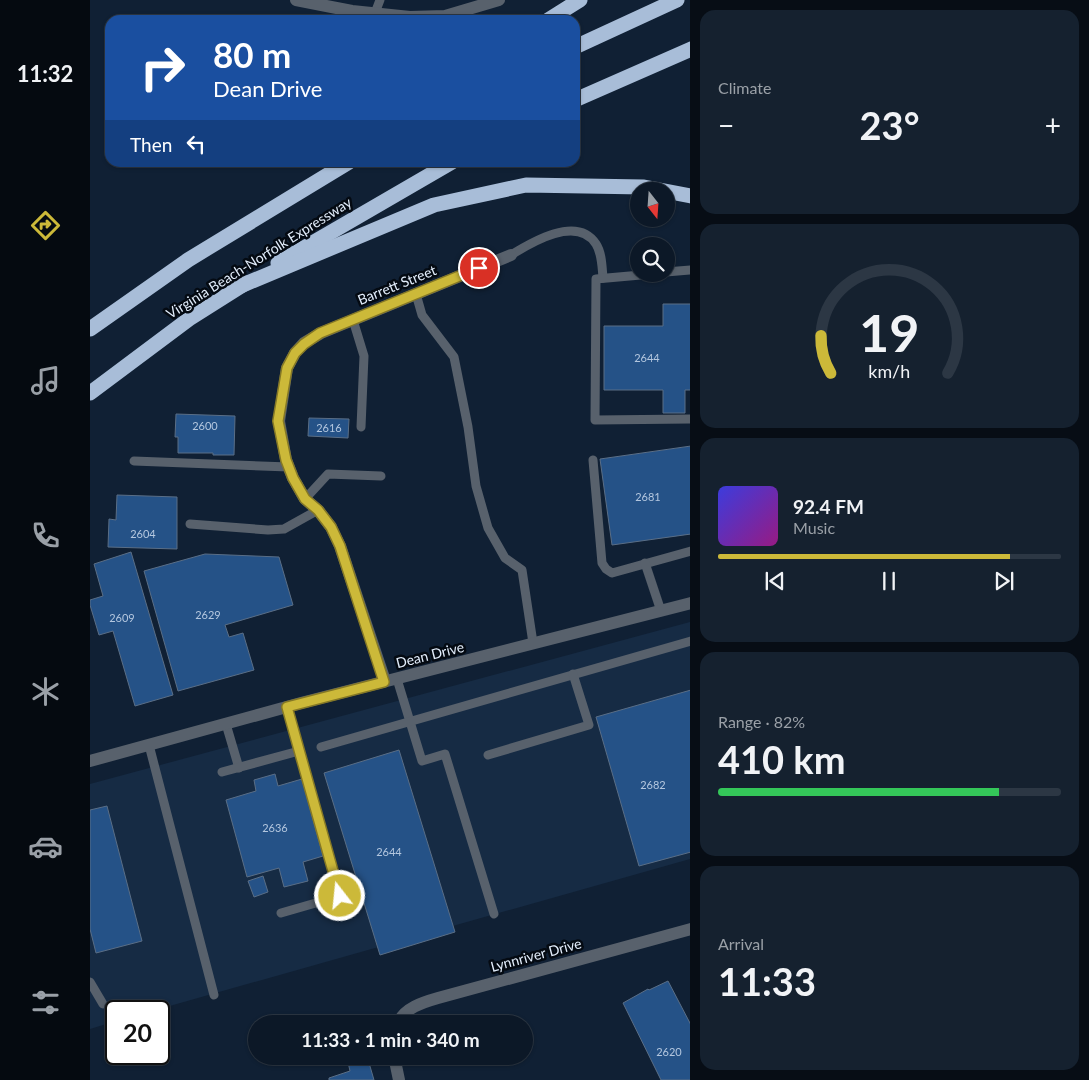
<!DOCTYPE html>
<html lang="en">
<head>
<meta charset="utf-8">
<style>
	body { margin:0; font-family:Lato,sans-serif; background:#15212f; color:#f1f3f6; height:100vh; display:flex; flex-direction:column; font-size:19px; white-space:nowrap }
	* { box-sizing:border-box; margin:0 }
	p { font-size:16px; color:#9aa0a7 }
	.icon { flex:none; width:28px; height:28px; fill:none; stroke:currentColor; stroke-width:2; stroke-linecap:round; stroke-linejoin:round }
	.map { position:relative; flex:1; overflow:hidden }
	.drawer { display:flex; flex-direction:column; gap:10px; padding:10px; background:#070d15; width:399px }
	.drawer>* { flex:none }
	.guide { position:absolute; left:15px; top:15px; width:475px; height:152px; border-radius:15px; box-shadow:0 1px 4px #0004,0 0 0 1px #2c3744; background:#1a4fa0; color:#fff; overflow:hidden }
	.needle { width:32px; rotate:163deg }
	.buttons { position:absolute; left:540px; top:182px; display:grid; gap:10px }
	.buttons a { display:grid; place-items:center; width:45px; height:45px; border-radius:50%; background:#0c1827; box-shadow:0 1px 4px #0004,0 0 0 1px #2c3744; font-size:25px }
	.speed { position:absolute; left:15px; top:1000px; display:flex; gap:10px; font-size:25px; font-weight:700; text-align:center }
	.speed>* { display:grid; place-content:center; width:65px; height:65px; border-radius:50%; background:#0c1827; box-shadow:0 1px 4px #0004,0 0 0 1px #2c3744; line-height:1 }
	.speed .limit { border:2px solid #111; border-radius:8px; background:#fff; color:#111 }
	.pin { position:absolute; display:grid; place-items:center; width:42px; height:42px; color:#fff; margin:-21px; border:2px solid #fff; border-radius:50%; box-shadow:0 1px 5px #0007 }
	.me { position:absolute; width:55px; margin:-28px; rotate:344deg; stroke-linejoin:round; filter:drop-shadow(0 0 4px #0008) }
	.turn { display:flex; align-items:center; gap:18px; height:105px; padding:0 25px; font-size:22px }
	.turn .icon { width:65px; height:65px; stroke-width:2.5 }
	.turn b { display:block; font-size:35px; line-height:42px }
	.then { display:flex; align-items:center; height:48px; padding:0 25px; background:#0003; gap:10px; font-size:19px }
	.big { font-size:38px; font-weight:700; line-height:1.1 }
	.drawer .widget { flex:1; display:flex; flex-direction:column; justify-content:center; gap:8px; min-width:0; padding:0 18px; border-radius:15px; background:#15212f }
	.drawer .dial { align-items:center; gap:0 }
	.dial svg { height:130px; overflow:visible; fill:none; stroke:#2c3744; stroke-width:7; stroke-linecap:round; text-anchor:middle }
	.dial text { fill:#f1f3f6; stroke:none }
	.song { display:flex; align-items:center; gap:15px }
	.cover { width:60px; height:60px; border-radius:8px; background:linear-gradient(135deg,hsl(240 70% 55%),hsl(310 70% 35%)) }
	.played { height:5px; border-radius:2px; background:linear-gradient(90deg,#ccb939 85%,#2c3744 85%) }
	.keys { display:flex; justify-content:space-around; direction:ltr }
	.heat { display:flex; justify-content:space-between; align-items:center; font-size:28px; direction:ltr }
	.charge { height:8px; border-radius:4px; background:linear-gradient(90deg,#34c759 82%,#2c3744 0) }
	.trip { position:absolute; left:158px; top:1015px; width:285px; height:50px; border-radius:25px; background:#0c1827; box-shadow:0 1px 4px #0004,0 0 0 1px #2c3744; font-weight:700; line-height:50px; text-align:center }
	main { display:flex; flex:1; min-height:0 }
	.menu { display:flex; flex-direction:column; width:90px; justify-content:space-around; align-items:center; background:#050a10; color:#9aa0a7 }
	.menu .icon { width:35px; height:35px }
	.menu .selected { color:#ccb939 }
	.menu b { font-size:22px; color:#f1f3f6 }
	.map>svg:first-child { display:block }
</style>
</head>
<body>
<main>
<nav class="menu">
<b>11:32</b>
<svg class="icon selected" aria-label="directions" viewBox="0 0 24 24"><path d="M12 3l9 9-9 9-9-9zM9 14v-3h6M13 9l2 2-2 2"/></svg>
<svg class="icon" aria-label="music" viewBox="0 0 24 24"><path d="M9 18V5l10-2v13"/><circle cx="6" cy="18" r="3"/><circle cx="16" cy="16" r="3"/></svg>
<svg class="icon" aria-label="phone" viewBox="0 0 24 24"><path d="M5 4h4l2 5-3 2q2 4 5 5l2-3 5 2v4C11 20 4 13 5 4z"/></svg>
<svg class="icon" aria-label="climate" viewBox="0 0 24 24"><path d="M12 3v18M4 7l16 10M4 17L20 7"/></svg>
<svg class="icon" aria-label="car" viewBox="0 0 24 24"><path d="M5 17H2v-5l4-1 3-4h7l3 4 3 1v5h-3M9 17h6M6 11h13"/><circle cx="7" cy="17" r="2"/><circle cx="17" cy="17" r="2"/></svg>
<svg class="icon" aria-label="filters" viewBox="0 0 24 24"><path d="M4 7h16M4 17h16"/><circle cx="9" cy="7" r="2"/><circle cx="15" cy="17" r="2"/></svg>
</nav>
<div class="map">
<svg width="601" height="1080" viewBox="0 0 601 1080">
	<rect width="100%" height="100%" fill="#102034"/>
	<path fill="#162b44" d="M600,622V859L62,1011H26V1021L0,1029V784Z"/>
	<g fill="#255287" stroke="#5a6e86">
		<path d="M573,304H601V390H595V413H573V390H514V326H573Z"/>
		<path d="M86,414L145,416L144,455H123V453H88V437H85Z"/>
		<path d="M219,418L259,419L258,438L218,436Z"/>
		<path d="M601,446V534L522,545L510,459Z"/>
		<path d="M27,495L87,497V549L18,547L19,519L26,520Z"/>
		<path d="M41,552L83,695L45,706L23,631L9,635L0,605V600L13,596L4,564Z"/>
		<path d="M115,554L189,557L203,605L135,625L139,637L153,633L164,670L88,691L54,571Z"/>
		<path d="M601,690V852L549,866L506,717Z"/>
		<path d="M309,750L365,932L290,955L234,773Z"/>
		<path d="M185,774L188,786L212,779L233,856L213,862L218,881L194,887L189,868L157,877L136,800L166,791L164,780Z"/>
		<path d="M17,806L52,941L6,953L0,929V810Z"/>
		<path d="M173,876L178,892L164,897L158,881Z"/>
		<path d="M578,981L601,1025V1080H571L533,1003L558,989L559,990Z"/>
		<path d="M263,1056H277L284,1080H239V1078L260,1071L257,1058Z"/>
	</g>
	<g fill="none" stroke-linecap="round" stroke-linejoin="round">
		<g stroke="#58616c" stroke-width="9">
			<path d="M285,13L290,0"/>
			<path d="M421,255C442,242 487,215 506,244C512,253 512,267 513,278"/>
			<path d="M576,272L601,270"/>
			<path d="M562,274L506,279L505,420L601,419"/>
			<path d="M326,294L332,315L364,357L378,427L386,486L398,528L415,558L432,570L443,643"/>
			<path d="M263,320L274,356L271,427"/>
			<path d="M503,460L512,563L516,569L522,573L601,551"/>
			<path d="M44,461L199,467"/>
			<path d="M215,499L238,474L291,476"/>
			<path d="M100,524L178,530L194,529L228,510"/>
			<path d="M555,563L571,611"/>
			<path d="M307,679L332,761L355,754L404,914"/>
			<path d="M136,724L149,768"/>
			<path d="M59,745L124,995"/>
			<path d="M231,747L601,641"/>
			<path d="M398,755L499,725L483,674"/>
			<path d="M132,772L209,751"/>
			<path d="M191,913L250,896L197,707"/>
			<path d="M0,982L13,1004"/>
		</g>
		<g stroke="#58616c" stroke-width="12">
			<path d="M206,0L262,11L320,17L355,16L409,0"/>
			<path d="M295,681L250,546L241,527L228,510L215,499L203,478L196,460L189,421L197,368L205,353L214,343L231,333L421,255"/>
			<path d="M0,761L211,703L601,603"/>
			<path d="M308,1024C313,1008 334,1002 348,998L601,929"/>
			<path d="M304,1056L309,1080"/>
		</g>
		<g stroke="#a8bdd8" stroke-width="15">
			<path d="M458,20L490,0"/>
			<path d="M485,47L587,0"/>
			<path d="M485,100L601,49"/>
			<path d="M188,263L362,162"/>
			<path d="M148,287L344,205L436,185L554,187L601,196"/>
			<path d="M0,329L98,260L259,162"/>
			<path d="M0,393L99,319L156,283"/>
		</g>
	</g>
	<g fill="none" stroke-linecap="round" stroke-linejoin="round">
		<defs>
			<path id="route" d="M250,896L197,707L294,682L250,546L241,527L228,510L215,499L203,478L196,460L188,421L197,368L205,353L214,344L230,333L389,268"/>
		</defs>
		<use href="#route" stroke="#857825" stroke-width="12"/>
		<use href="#route" stroke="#ccb939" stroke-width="9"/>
	</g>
	<g text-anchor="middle" stroke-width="5" stroke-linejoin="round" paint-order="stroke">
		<g font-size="11" fill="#b4c7df">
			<text x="557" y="362">2644</text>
			<text x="115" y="430">2600</text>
			<text x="239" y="432">2616</text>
			<text x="558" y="501">2681</text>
			<text x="53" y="538">2604</text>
			<text x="118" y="619">2629</text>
			<text x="32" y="622">2609</text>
			<text x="563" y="789">2682</text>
			<text x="185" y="832">2636</text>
			<text x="299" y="856">2644</text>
			<text x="579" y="1056">2620</text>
		</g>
		<g font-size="14" fill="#e3eefc" stroke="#040a12">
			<text transform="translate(169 258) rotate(-32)" y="5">Virginia Beach-Norfolk Expressway</text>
			<text transform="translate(307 285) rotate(-22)" y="5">Barrett Street</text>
			<text transform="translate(340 655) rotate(-14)" y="5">Dean Drive</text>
			<text transform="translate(446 955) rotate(-15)" y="5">Lynnriver Drive</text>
		</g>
	</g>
</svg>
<div class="buttons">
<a><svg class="needle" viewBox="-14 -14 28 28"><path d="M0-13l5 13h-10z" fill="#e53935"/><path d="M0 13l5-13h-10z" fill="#9aa0a7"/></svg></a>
<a><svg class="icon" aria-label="search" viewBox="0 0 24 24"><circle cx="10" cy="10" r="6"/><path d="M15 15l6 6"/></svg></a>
</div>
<div class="speed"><div class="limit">20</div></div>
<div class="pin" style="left:389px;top:268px;background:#d93025"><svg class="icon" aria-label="arrive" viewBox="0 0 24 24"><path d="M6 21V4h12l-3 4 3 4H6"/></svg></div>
<svg class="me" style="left:250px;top:896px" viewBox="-20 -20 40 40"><circle r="17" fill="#ccb939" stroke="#fff" stroke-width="3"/><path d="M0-11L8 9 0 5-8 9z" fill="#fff"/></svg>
<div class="trip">11:33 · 1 min · 340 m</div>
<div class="guide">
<div class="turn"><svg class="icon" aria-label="right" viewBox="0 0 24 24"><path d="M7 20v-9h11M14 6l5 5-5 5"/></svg><div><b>80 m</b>Dean Drive</div></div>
<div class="then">Then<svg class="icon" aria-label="left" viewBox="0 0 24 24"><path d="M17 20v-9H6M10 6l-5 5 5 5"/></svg></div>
</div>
</div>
<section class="drawer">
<div class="widget"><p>Climate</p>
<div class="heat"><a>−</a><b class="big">23°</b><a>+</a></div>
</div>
<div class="widget dial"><svg viewBox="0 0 100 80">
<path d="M14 69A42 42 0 1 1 86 69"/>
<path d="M14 69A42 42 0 0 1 8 46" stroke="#ccb939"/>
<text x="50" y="56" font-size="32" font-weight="700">19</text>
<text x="50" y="72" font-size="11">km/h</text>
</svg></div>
<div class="widget">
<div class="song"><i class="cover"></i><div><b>92.4 FM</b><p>Music</p></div></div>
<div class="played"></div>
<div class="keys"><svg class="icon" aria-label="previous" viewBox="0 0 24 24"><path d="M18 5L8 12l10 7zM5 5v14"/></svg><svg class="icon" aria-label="pause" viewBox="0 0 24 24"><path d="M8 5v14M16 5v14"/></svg><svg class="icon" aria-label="next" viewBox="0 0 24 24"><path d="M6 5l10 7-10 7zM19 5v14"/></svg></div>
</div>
<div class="widget"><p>Range · 82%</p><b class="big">410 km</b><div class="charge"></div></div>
<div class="widget"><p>Arrival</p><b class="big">11:33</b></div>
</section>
</main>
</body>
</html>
